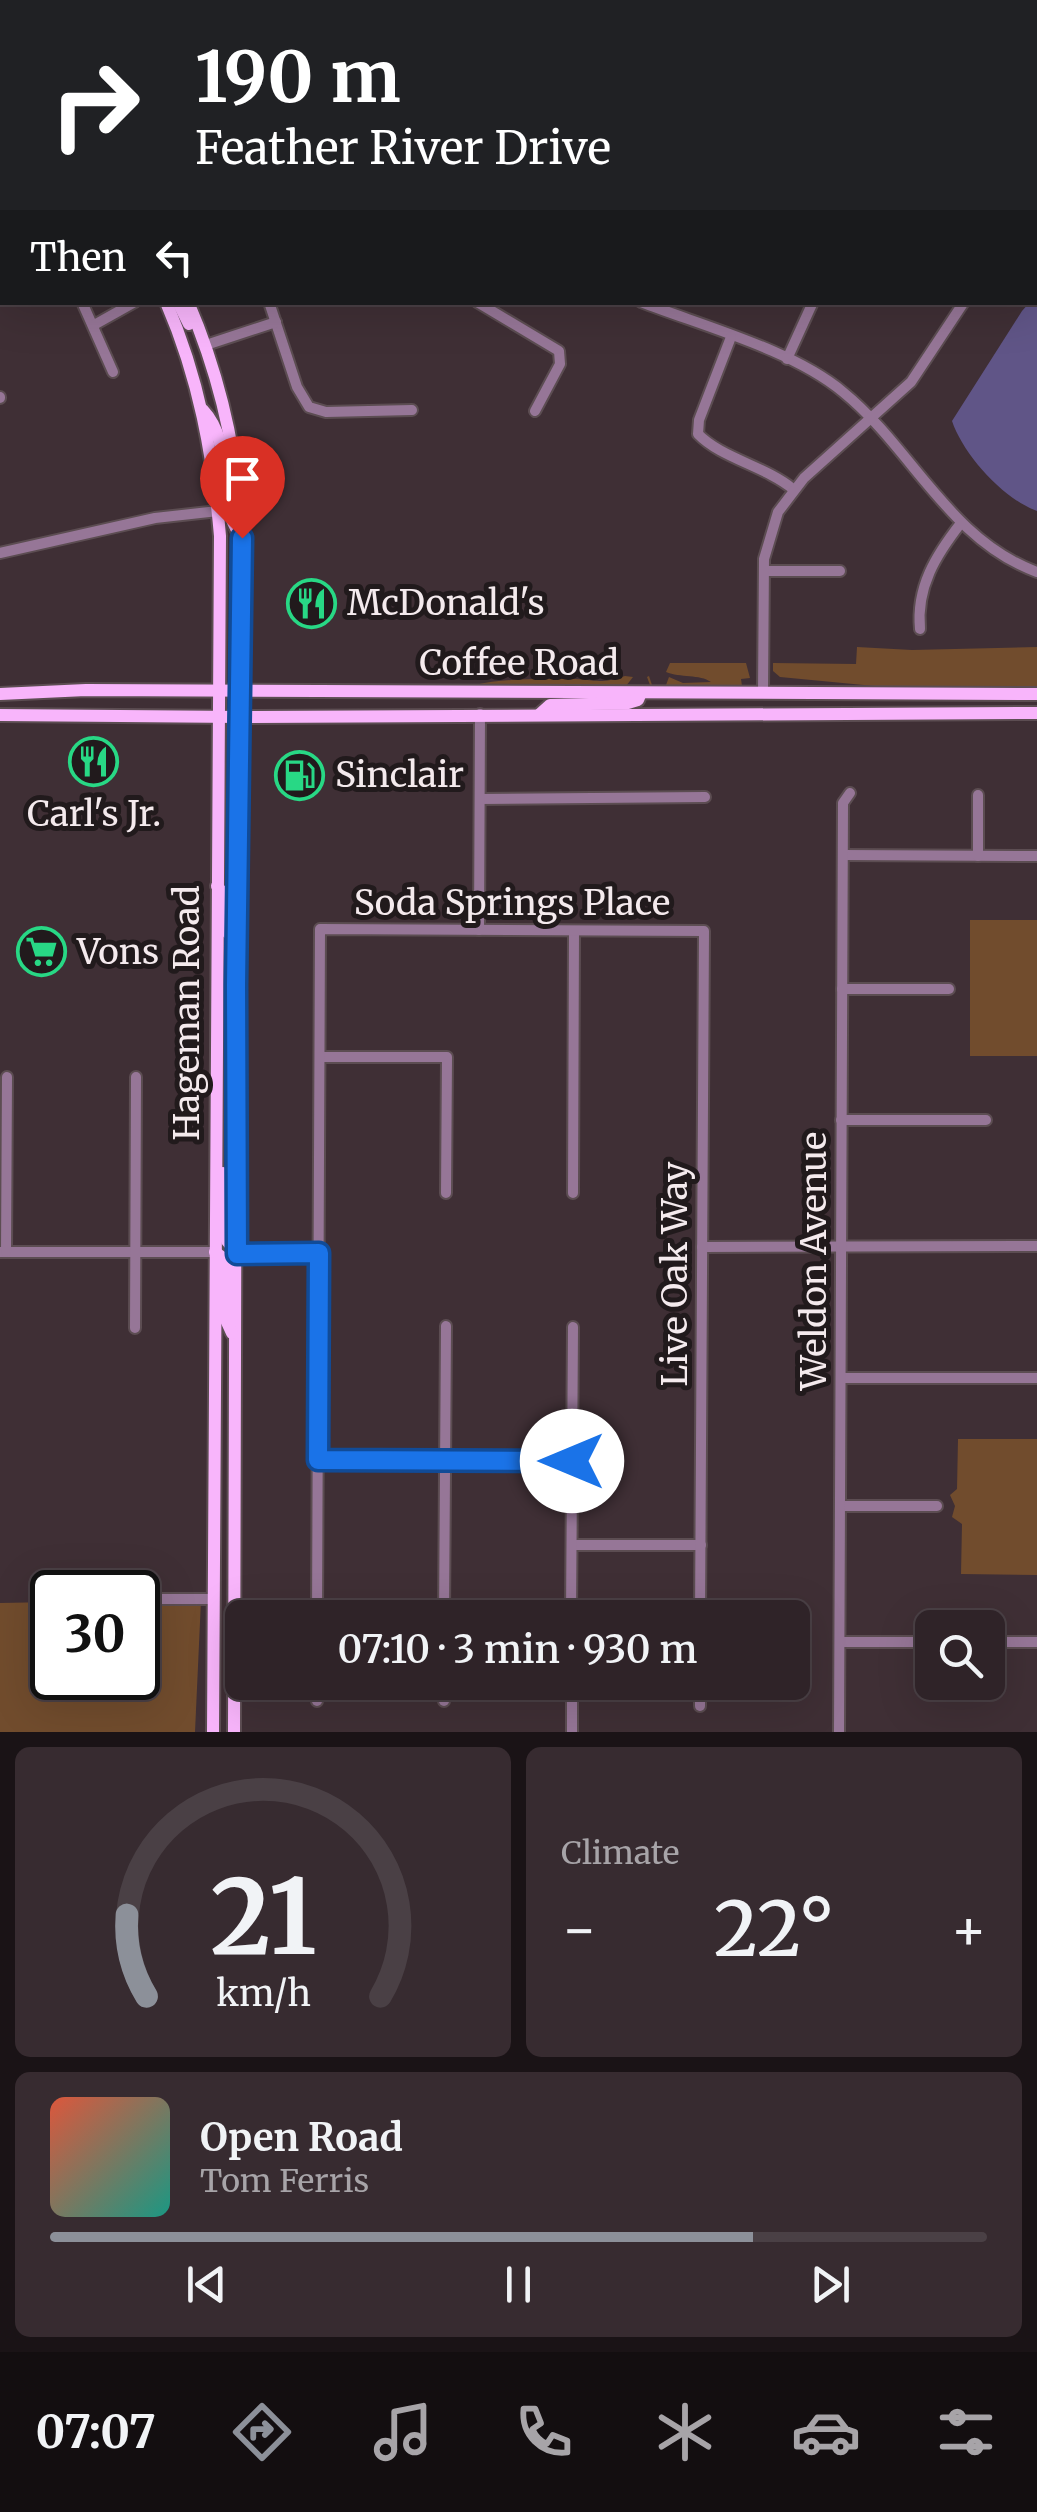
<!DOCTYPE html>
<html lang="en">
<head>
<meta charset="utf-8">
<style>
	body { margin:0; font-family:Merriweather,serif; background:#372b30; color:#f1f3f6; height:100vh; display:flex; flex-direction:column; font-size:38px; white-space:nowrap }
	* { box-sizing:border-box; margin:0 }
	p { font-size:32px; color:#a7a4a8 }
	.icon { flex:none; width:55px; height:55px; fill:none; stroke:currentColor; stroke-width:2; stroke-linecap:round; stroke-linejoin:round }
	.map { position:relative; height:1732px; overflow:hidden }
	.side { display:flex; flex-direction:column; gap:15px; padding:15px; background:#1a1316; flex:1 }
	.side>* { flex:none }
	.top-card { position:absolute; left:0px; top:0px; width:1038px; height:305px; box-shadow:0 10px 40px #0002,0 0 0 2px #4a4045; background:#202124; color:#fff; overflow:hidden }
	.controls { position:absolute; left:915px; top:1610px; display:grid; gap:20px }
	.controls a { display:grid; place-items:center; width:90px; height:90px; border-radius:15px; background:#2f2328; box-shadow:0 10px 40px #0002,0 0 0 2px #4a4045; font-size:50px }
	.speed { position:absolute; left:30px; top:1570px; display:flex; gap:20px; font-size:50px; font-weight:700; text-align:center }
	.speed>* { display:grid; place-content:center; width:130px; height:130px; border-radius:50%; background:#2f2328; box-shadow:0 10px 40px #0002,0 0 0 2px #4a4045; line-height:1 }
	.speed .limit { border:5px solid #111; border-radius:15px; background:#fff; color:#111 }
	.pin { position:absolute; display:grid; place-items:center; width:85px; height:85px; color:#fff; margin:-102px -42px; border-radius:50% 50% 50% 0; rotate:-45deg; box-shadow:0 0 10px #0007 }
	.pin .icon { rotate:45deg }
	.me { position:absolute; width:110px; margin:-55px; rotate:270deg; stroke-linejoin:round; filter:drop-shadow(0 0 8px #0008) }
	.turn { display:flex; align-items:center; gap:35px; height:210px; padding:0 30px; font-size:45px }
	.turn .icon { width:130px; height:130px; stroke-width:2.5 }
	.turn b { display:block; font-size:70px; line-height:85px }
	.then { display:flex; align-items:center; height:95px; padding:0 30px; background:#0003; gap:20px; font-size:38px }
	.big { font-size:75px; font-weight:600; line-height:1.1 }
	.side .tile { flex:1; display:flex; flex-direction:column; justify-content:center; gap:15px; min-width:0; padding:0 35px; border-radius:15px; background:#372b30 }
	.side .dial { align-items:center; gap:0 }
	.dial svg { height:260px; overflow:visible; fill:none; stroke:#4a4045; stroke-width:7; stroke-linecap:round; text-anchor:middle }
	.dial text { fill:#f1f3f6; stroke:none }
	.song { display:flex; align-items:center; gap:30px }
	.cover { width:120px; height:120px; border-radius:15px; background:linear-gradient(135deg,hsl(10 70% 55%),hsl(170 70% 35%)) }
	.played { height:10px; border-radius:5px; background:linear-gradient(90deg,#8c9099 75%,#4a4045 75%) }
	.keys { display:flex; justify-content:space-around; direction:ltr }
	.heat { display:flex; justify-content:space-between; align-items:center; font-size:55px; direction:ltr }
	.side .tiles { flex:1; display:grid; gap:15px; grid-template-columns:1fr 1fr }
	.tile:last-child { grid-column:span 2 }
	.trip { position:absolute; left:225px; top:1600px; width:585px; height:100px; border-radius:15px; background:#2f2328; box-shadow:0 10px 40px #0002,0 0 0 2px #4a4045; font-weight:600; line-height:100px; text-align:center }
	.menu { display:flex; height:160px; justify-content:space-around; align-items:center; background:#130e10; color:#a7a4a8 }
	.menu .icon { width:70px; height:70px }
	.menu .active { color:#8c9099 }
	.menu b { font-size:45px; color:#f1f3f6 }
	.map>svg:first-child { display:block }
</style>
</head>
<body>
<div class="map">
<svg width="1037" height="1732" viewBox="0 0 1037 1732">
	<rect width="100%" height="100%" fill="#3f2f35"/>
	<g fill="#714c2d">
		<path d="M857,647L912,650L1037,647V686H874L780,677L773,671V663L856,664Z"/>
		<path d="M670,663H746L750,678L741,679L742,686L650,685L647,677L649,676L652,685H666L669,677L683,683L711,682C700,674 680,678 666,672Z"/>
		<path d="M625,676L633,677L626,686L474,685C506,678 538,679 570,679C595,679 598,685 625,676Z"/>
		<rect x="970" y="920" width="67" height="136"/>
		<path d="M958,1439H1037V1575L961,1574L962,1524L952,1517L955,1506L950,1495L957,1489Z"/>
		<path d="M201,1600L195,1732H0V1603L52,1602V1678H138V1601Z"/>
	</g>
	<path fill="#605587" d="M1037,294V511C1003,499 963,454 952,421L1022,311L1029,303L1035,302Z"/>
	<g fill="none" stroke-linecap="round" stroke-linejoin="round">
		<defs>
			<g id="minor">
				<path d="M44,0L45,2"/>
				<path d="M140,0L142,2"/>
				<path d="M184,0L185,2"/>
				<path d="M198,0L199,2"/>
				<path d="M338,0L339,2"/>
				<path d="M530,0L532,2"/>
				<path d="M735,0L736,2"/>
				<path d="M152,2L156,0"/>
				<path d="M417,2L420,0"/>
				<path d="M681,2L684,0"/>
				<path d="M832,2L834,0"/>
				<path d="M1035,138L1037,140"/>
				<path d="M0,207L2,206"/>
				<path d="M1035,216L1037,214"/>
				<path d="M82,302L113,372"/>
				<path d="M269,302L297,387L309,407L326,412L412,410"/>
				<path d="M477,302L559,351L560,364L535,411"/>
				<path d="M641,302C703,326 793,350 843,392C912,448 949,540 1037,572"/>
				<path d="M94,325L135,302"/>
				<path d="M731,337L699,420L698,434C721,458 765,466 793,489"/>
				<path d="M206,345L276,322"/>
				<path d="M787,359L813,302"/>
				<path d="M0,397V398"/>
				<path d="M0,553L155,518L218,511"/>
				<path d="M764,571H840"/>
				<path d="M920,629C916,587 936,555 961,523"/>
				<path d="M763,692L764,559L778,512L804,478L911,382L964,302"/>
				<path d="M480,799L705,797"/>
				<path d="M843,855L1037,856"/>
				<path d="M978,856V795"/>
				<path d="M479,930L480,714"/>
				<path d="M842,989H949"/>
				<path d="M320,1057H447L446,1193"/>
				<path d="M841,1120H986"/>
				<path d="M573,1193L574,931"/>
				<path d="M702,1247L1037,1246"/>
				<path d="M0,1252H215"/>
				<path d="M6,1252L7,1077"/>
				<path d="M237,1253H319"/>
				<path d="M135,1328L136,1077"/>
				<path d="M841,1378H1037"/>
				<path d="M318,1460L572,1461"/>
				<path d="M840,1506H937"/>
				<path d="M572,1545H701"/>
				<path d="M138,1599H213"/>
				<path d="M317,1618L320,929L704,931L700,1618"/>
				<path d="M444,1618L446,1326"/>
				<path d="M571,1618L573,1327"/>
				<path d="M840,1642H932"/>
				<path d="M988,1642H1037"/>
				<path d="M572,1682V1732"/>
				<path d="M317,1701V1682"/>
				<path d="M444,1701V1682"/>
				<path d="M700,1706V1682"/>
				<path d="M839,1732L843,803L850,793"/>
			</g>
			<g id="major">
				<path d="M16,0L17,2"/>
				<path d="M243,2L248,0"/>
				<path d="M0,16L2,20"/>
				<path d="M0,112L2,111"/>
				<path d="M166,302C199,378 213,455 220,536L213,1732"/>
				<path d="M178,302L189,324"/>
				<path d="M188,302C220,376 238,457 242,537L236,985L234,1732"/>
				<path d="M203,410C236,445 213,499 241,536"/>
				<path d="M0,694L86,690L1037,694"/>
				<path d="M540,714L550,705L628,703L638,700L641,693"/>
				<path d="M0,715L240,717L1037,713"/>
				<path d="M217,886L227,898L228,933"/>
				<path d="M223,1173L227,1241L237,1253"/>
				<path d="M215,1252L226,1260V1320L232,1333"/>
			</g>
		</defs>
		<use href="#minor" stroke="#5c4d52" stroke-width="14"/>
		<use href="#major" stroke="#5c4d52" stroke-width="16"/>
		<use href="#minor" stroke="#967697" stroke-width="10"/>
		<use href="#major" stroke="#f8b5fb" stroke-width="12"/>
	</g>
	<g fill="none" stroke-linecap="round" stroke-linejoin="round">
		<defs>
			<path id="route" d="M242,538L236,985L237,1254L319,1253L318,1460L572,1461"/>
		</defs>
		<use href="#route" stroke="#114b97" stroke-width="25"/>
		<use href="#route" stroke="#1a73e8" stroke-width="18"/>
	</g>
	<defs>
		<symbol id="restaurant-ring" viewBox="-11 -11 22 22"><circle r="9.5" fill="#211a1c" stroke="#28d885" stroke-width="1.5"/><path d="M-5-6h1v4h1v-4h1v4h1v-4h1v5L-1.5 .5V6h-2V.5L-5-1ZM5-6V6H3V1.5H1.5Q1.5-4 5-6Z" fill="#28d885"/></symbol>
		<symbol id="fuel-ring" viewBox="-11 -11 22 22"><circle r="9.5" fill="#211a1c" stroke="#28d885" stroke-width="1.5"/><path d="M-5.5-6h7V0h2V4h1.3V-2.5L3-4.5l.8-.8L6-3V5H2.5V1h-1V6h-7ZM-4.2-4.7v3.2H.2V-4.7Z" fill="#28d885"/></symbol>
		<symbol id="supermarket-ring" viewBox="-11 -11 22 22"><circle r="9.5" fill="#211a1c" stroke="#28d885" stroke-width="1.5"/><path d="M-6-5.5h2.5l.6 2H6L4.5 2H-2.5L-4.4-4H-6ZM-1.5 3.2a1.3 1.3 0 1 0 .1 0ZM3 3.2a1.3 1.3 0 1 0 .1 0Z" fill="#28d885"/></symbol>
	</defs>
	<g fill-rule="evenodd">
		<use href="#restaurant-ring" x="284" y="576" width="55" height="55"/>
		<use href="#restaurant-ring" x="66" y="734" width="55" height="55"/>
		<use href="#fuel-ring" x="272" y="748" width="55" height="55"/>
		<use href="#supermarket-ring" x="14" y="924" width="55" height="55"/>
	</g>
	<g text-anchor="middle" stroke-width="10" stroke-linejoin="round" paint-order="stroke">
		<g font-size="35" fill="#f4eaed" stroke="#211a1c" text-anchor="start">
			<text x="347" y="615">McDonald's</text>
			<text x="335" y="787">Sinclair</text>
			<text x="94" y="826" text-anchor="middle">Carl's Jr.</text>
			<text x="77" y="964">Vons</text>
		</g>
		<g font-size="35" fill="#f4eaed" stroke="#211a1c">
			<text x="519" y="675">Coffee Road</text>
			<text x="512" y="915">Soda Springs Place</text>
			<text transform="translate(187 1013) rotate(-90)" y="12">Hageman Road</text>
			<text transform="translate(814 1261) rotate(-90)" y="12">Weldon Avenue</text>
			<text transform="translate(675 1274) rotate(-90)" y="12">Live Oak Way</text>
		</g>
	</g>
</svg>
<div class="controls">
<a><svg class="icon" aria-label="search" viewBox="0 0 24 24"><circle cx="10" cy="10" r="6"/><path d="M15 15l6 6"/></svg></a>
</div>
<div class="speed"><div class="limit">30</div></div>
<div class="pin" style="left:242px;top:538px;background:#d93025"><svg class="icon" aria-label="arrive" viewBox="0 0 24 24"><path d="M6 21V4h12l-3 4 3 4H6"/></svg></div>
<svg class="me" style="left:572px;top:1461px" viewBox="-20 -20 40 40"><circle r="19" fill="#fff"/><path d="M0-13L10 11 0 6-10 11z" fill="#1a73e8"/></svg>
<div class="trip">07:10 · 3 min · 930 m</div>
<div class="top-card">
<div class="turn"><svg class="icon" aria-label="right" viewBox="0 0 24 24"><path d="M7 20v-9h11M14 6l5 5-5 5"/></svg><div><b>190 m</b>Feather River Drive</div></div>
<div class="then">Then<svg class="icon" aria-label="left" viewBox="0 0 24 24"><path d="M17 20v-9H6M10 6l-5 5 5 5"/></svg></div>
</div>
</div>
<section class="side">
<div class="tiles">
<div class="tile dial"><svg viewBox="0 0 100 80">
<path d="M14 69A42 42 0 1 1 86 69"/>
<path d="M14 69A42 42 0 0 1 8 44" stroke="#8c9099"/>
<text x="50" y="56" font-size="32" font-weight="700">21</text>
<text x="50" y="72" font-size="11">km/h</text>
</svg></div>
<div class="tile"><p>Climate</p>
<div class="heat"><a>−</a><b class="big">22°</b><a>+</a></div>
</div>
<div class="tile">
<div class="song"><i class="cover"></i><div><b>Open Road</b><p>Tom Ferris</p></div></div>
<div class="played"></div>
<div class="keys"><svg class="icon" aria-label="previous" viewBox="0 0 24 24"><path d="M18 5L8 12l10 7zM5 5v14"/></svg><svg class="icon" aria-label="pause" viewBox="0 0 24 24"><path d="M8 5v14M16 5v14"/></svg><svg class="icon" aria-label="next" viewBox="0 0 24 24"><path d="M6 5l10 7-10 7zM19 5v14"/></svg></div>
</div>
</div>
</section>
<nav class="menu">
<b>07:07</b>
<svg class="icon active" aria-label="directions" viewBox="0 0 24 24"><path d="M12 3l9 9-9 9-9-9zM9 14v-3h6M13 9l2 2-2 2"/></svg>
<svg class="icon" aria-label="music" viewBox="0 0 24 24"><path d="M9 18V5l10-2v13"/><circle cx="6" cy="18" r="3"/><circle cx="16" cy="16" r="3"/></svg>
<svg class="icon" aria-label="phone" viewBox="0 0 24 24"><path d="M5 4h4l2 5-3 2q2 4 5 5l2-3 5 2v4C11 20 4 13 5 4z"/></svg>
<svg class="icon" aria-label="climate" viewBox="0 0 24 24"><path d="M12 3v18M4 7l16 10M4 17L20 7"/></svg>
<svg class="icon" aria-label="car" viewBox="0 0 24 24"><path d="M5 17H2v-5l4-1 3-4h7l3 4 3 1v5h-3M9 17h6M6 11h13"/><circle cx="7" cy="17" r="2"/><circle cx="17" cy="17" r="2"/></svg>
<svg class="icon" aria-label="filters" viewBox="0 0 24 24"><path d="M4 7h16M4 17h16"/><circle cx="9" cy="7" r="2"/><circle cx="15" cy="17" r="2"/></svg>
</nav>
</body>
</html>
